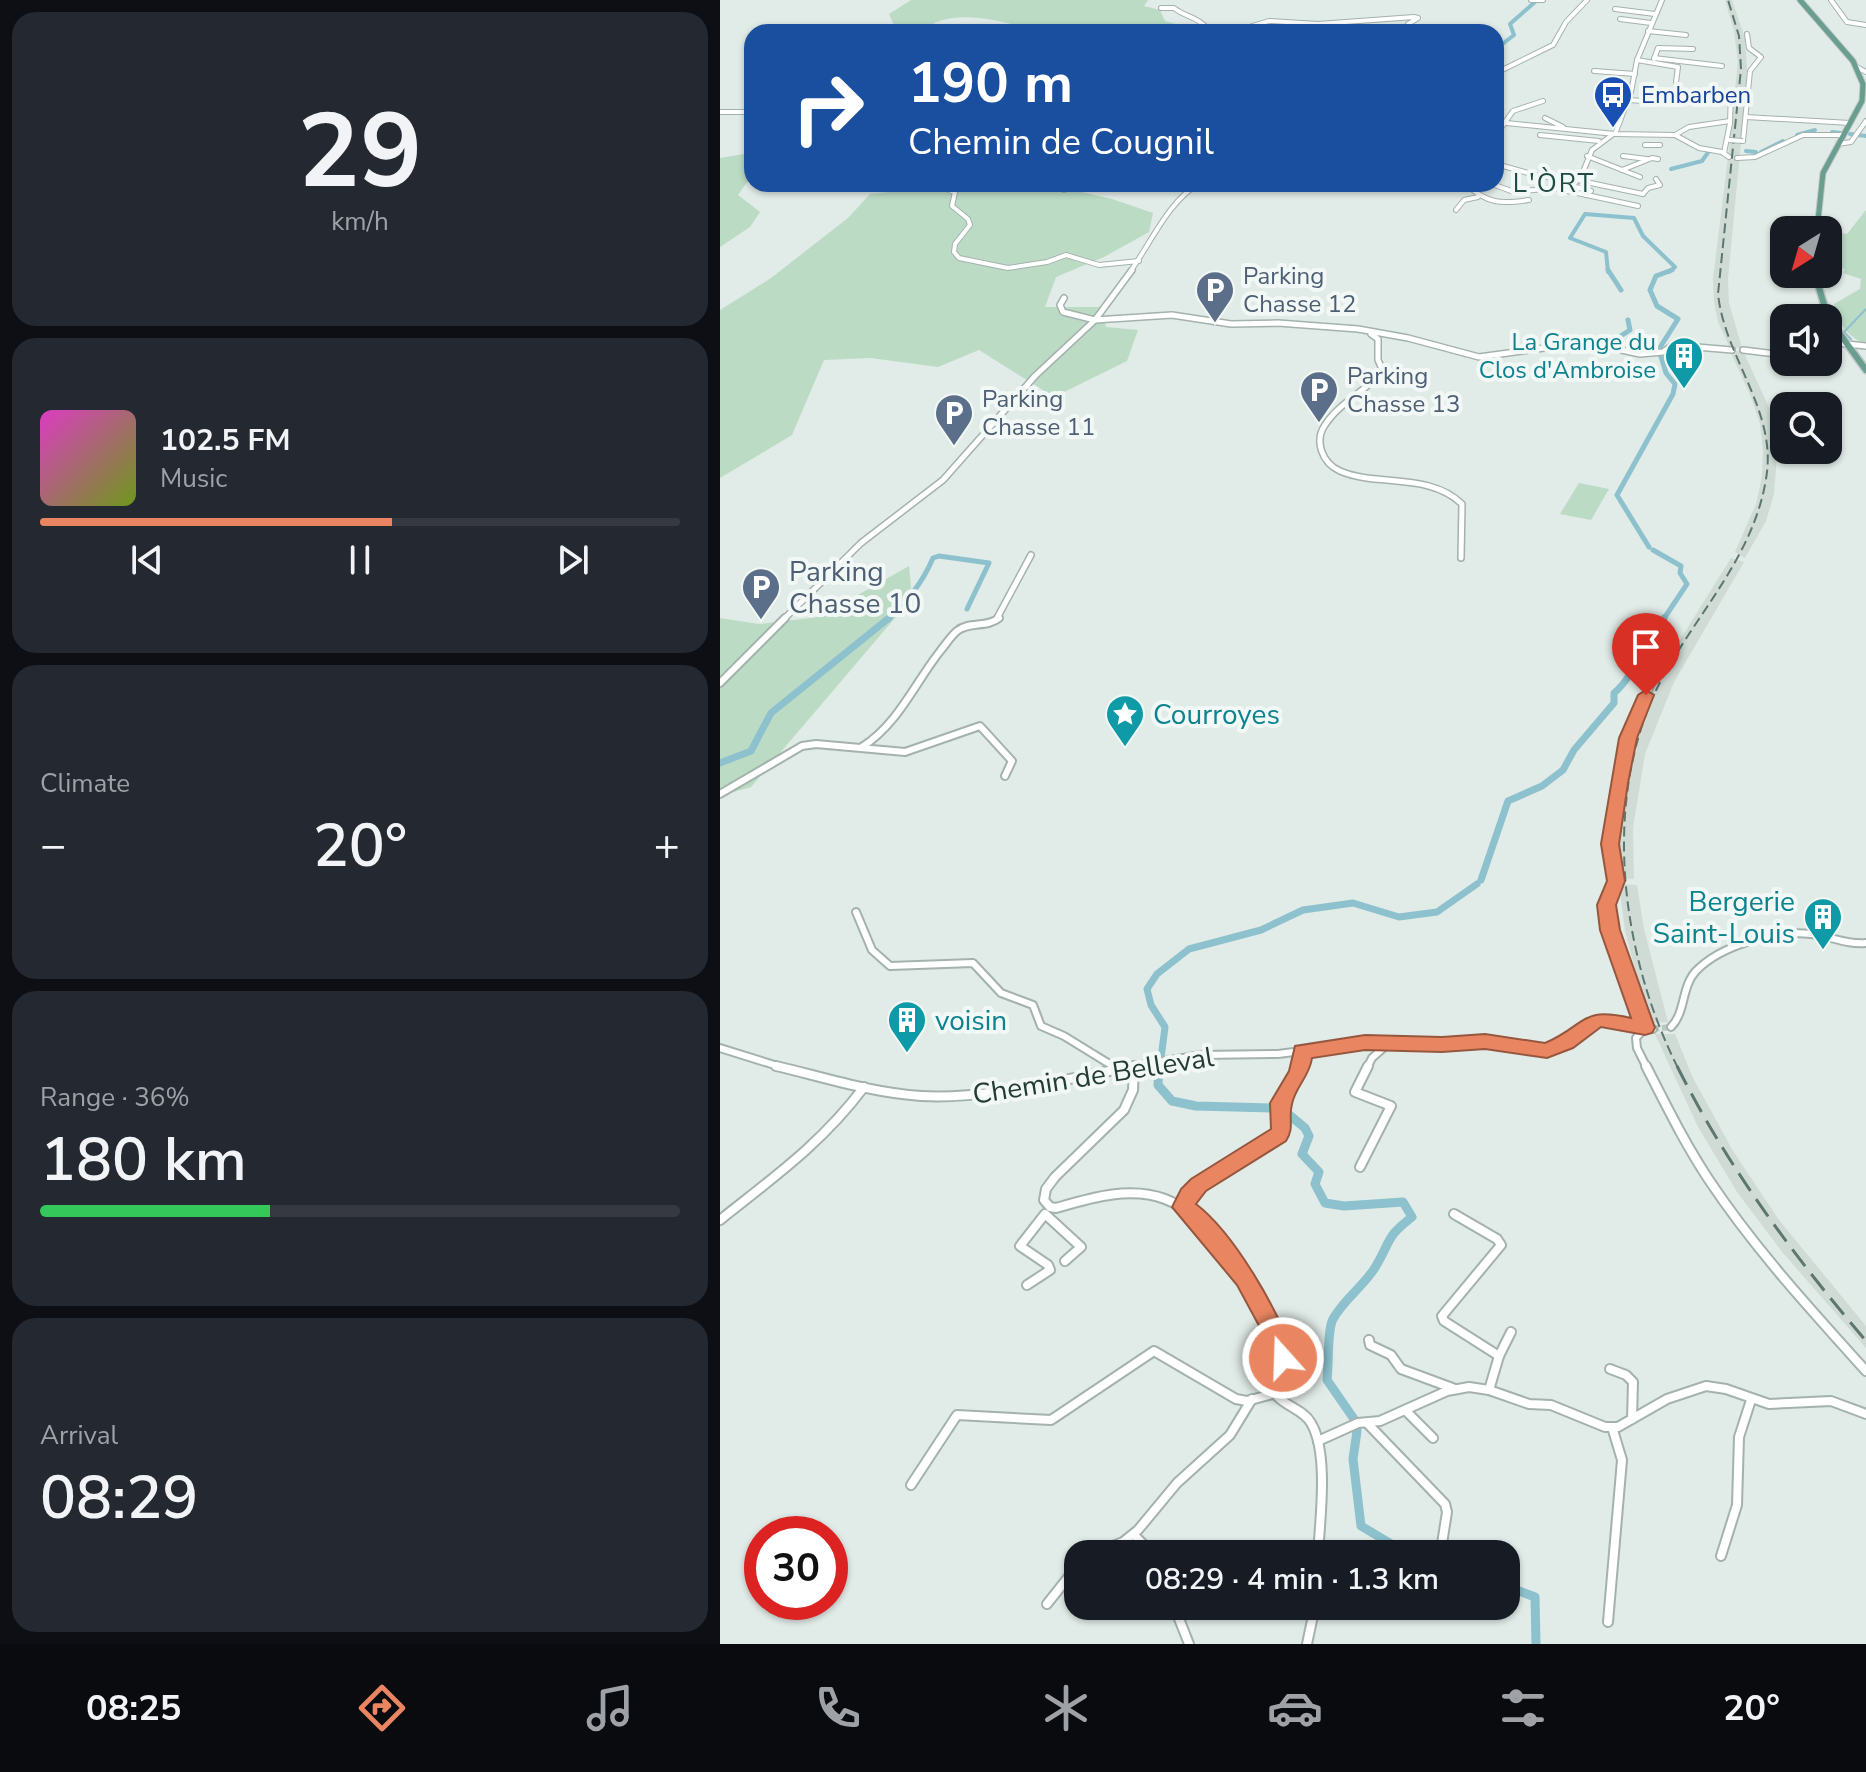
<!DOCTYPE html>
<html lang="en">
<head>
<meta charset="utf-8">
<style>
	body { margin:0; font-family:"Nunito Sans",sans-serif; background:#242831; color:#f1f3f6; height:100vh; display:flex; flex-direction:column; font-size:30px; white-space:nowrap }
	* { box-sizing:border-box; margin:0 }
	p { font-size:26px; color:#9ea1a6 }
	.icon { flex:none; width:44px; height:44px; fill:none; stroke:currentColor; stroke-width:2; stroke-linecap:round; stroke-linejoin:round }
	.map { position:relative; flex:1; overflow:hidden }
	.details { display:flex; flex-direction:column; gap:12px; padding:12px; background:#0d0f14; width:720px }
	.details>* { flex:none }
	.hud { position:absolute; left:24px; top:24px; width:760px; height:168px; border-radius:24px; box-shadow:0 2px 6px #0004; background:#1a4fa0; color:#fff; overflow:hidden }
	.needle { width:52px; rotate:217deg }
	.controls { position:absolute; left:1050px; top:216px; display:grid; gap:16px }
	.controls a { display:grid; place-items:center; width:72px; height:72px; border-radius:16px; background:#171b24; box-shadow:0 2px 6px #0004; font-size:40px }
	.speed { position:absolute; left:24px; top:1516px; display:flex; gap:16px; font-size:40px; font-weight:700; text-align:center }
	.speed>* { display:grid; place-content:center; width:104px; height:104px; border-radius:50%; background:#171b24; box-shadow:0 2px 6px #0004; line-height:1 }
	.speed .limit { border:12px solid #d22; background:#fff; color:#111 }
	.pin { position:absolute; display:grid; place-items:center; width:68px; height:68px; color:#fff; margin:-82px -34px; border-radius:50% 50% 50% 0; rotate:-45deg; box-shadow:0 0 8px #0007 }
	.pin .icon { rotate:45deg }
	.me { position:absolute; width:88px; margin:-44px; rotate:340deg; stroke-linejoin:round; filter:drop-shadow(0 0 6px #0008) }
	.turn { display:flex; align-items:center; gap:28px; height:168px; padding:0 32px; font-size:36px }
	.turn .icon { width:104px; height:104px; stroke-width:2.5 }
	.turn b { display:block; font-size:56px; line-height:68px }
	.big { font-size:60px; font-weight:600; line-height:1.1 }
	.details .card { flex:1; display:flex; flex-direction:column; justify-content:center; gap:12px; min-width:0; padding:0 28px; border-radius:24px; background:#242831 }
	.details .dial { align-items:center; gap:0 }
	.dial b { font-size:104px; line-height:1 }
	.song { display:flex; align-items:center; gap:24px }
	.cover { width:96px; height:96px; border-radius:12px; background:linear-gradient(135deg,hsl(310 70% 55%),hsl(80 70% 35%)) }
	.played { height:8px; border-radius:4px; background:linear-gradient(90deg,#e98661 55%,#363941 55%) }
	.keys { display:flex; justify-content:space-around; direction:ltr }
	.heat { display:flex; justify-content:space-between; align-items:center; font-size:44px; direction:ltr }
	.charge { height:12px; border-radius:6px; background:linear-gradient(90deg,#34c759 36%,#363941 0) }
	.trip { position:absolute; left:344px; top:1540px; width:456px; height:80px; border-radius:24px; background:#171b24; box-shadow:0 2px 6px #0004; font-weight:600; line-height:80px; text-align:center }
	.menu { display:flex; height:128px; justify-content:space-around; align-items:center; background:#090b0e; color:#9ea1a6 }
	.menu .icon { width:56px; height:56px }
	.menu .on { color:#e98661 }
	.menu b { font-size:36px; color:#f1f3f6 }
	main { display:flex; flex:1; min-height:0 }
	.map>svg:first-child { display:block }
</style>
</head>
<body>
<main>
<section class="details">
<div class="card dial"><b>29</b><p>km/h</p></div>
<div class="card">
<div class="song"><i class="cover"></i><div><b>102.5 FM</b><p>Music</p></div></div>
<div class="played"></div>
<div class="keys"><svg class="icon" aria-label="previous" viewBox="0 0 24 24"><path d="M18 5L8 12l10 7zM5 5v14"/></svg><svg class="icon" aria-label="pause" viewBox="0 0 24 24"><path d="M8 5v14M16 5v14"/></svg><svg class="icon" aria-label="next" viewBox="0 0 24 24"><path d="M6 5l10 7-10 7zM19 5v14"/></svg></div>
</div>
<div class="card"><p>Climate</p>
<div class="heat"><a>−</a><b class="big">20°</b><a>+</a></div>
</div>
<div class="card"><p>Range · 36%</p><b class="big">180 km</b><div class="charge"></div></div>
<div class="card"><p>Arrival</p><b class="big">08:29</b></div>
</section>
<div class="map">
<svg width="1146" height="1644" viewBox="0 0 1146 1644">
	<rect width="100%" height="100%" fill="#e1ebe7"/>
	<g fill="#d0dbd6">
		<path d="M1005,0H1012L1025,38L1027,70L1021,140L1010,139L1018,62L1014,31Z"/>
		<path d="M1010,141L1021,142L1008,279L1009,303L1022,348H1010L998,322L994,301L993,279Z"/>
		<path d="M1010,351H1023L1053,416L1058,443L1054,494L1046,521L1025,558L1015,552L1036,504L1042,476L1043,451L1040,424L1031,397Z"/>
		<path d="M1011,558L1024,562L954,682L925,754L913,828L914,879L900,878L899,813L917,727L940,672Z"/>
		<path d="M899,884L917,885L924,929L948,1022L929,1023L905,931Z"/>
		<path d="M935,1034H955L973,1078L1013,1151L1059,1220L1146,1326V1348L1063,1253L1017,1192L978,1127Z"/>
	</g>
	<g fill="#bbdbc5">
		<path d="M191,0H428L424,6L440,10L445,21L456,24L449,32H315L316,30C283,22 246,10 214,23L211,32H177L169,14Z"/>
		<path d="M30,153L32,175L18,195L40,212L30,227L0,247V158Z"/>
		<path d="M295,184H350L348,189L392,199L433,213L429,232L384,257L336,277L325,307H381L386,327L418,330L407,361L334,397L259,350L218,367L151,358L104,360L72,435L0,478V310L51,278L128,218L150,194L204,188L285,191Z"/>
		<path d="M1146,210V344C1127,337 1118,322 1114,304L1140,289L1141,279L1123,273L1125,269L1108,265V232L1127,234Z"/>
		<path d="M859,483L889,489L871,520L840,514Z"/>
		<path d="M189,566L192,598L31,787L0,796V618L39,624L99,617Z"/>
	</g>
	<g fill="none" stroke-linecap="round" stroke-linejoin="round">
		<path stroke="#8cc1cd" stroke-width="2" d="M1131,339L1124,332L1146,309"/>
		<g stroke="#8cc1cd" stroke-width="4">
			<path d="M776,49L794,35L790,24L815,2"/>
			<path d="M1112,132L1121,133"/>
			<path d="M1130,134L1146,136"/>
			<path d="M1077,135L1095,130"/>
			<path d="M1026,151L1036,152"/>
			<path d="M1041,152L1063,141"/>
			<path d="M951,169L982,161L989,151"/>
			<path d="M888,272L886,252L850,238L865,214L914,218L923,236L955,267L949,272"/>
		</g>
		<g stroke="#8cc1cd" stroke-width="5">
			<path d="M888,270L901,290"/>
			<path d="M885,346L910,330L908,320"/>
			<path d="M939,349L958,319L937,306L930,290L936,276L952,270"/>
			<path d="M929,547L897,495L953,394L955,384L946,373L940,353"/>
			<path d="M933,550L961,566L960,573L967,584L943,620"/>
			<path d="M167,620C187,601 202,584 213,558L219,556L269,563L247,609"/>
		</g>
		<g stroke="#8cc1cd" stroke-width="7">
			<path d="M0,763L31,751L51,713L169,618"/>
			<path d="M761,880L788,801L822,786L843,770L854,750L894,703V693C910,681 931,638 944,618"/>
			<path d="M441,1058L445,1027L431,1005L427,989L437,974L469,949L541,930L583,910L633,903L679,917L717,912L757,884"/>
			<path d="M439,1068V1065"/>
		</g>
		<g stroke="#8cc1cd" stroke-width="9">
			<path d="M439,1066L438,1085L452,1101L476,1106L555,1108"/>
			<path d="M567,1113L585,1128L589,1136L582,1154L599,1172L595,1184L605,1203L624,1206L683,1202L692,1217C665,1238 672,1239 656,1266C645,1285 624,1299 613,1319C607,1330 609,1364 607,1380L634,1419"/>
			<path d="M637,1431L633,1459L641,1526L688,1554"/>
			<path d="M786,1586L815,1597L816,1644"/>
		</g>
		<path stroke="#bbc8c3" stroke-width="6" stroke-dasharray="6 3" stroke-linecap="butt" d="M933,1029L951,1027"/>
		<defs>
			<g id="minor-far3">
				<path d="M811,0H823"/>
				<path d="M1111,0L1127,22L1146,25"/>
				<path d="M441,8H454C465,17 476,16 486,27L516,31L549,21L598,24L694,17L698,18L688,24L690,29L702,32"/>
				<path d="M895,9L935,14"/>
				<path d="M900,19L931,23"/>
				<path d="M928,31L966,35"/>
				<path d="M934,58L1002,66"/>
				<path d="M934,59L938,48L973,49H966"/>
				<path d="M917,60L958,67L956,82"/>
				<path d="M1137,67L1146,72"/>
				<path d="M874,71L915,74"/>
				<path d="M776,73L833,45L846,22L867,0"/>
				<path d="M909,100L951,103"/>
				<path d="M0,112H32"/>
				<path d="M1026,117L1130,123"/>
				<path d="M825,118L843,127"/>
				<path d="M776,122L895,134L955,135L979,148L1002,152L1009,157"/>
				<path d="M895,134L911,92L917,60L942,0"/>
				<path d="M776,135L793,111L823,101"/>
				<path d="M820,135L879,141"/>
				<path d="M955,135L969,127L1010,121"/>
				<path d="M1023,141L1030,71L1041,57L1029,48L1027,34"/>
				<path d="M1118,144L1131,142L1146,121"/>
				<path d="M925,145H940"/>
				<path d="M1004,153L1010,123L1011,94"/>
				<path d="M867,156L920,177"/>
				<path d="M903,156L927,159"/>
				<path d="M1017,158L1035,157L1083,135H1123"/>
				<path d="M776,164L819,176L857,181"/>
				<path d="M902,170L932,158L938,159"/>
				<path d="M860,179L872,150L892,135"/>
				<path d="M844,180L834,188L918,206"/>
				<path d="M861,181L923,194"/>
				<path d="M211,184L235,192L232,206L248,219L250,225L235,244L234,252L239,258L288,268L327,262L346,255L379,265L419,261"/>
				<path d="M746,184C767,204 781,204 809,200"/>
				<path d="M772,184L794,192L834,188"/>
				<path d="M852,186L871,191L866,195"/>
				<path d="M344,190L362,184"/>
				<path d="M923,194L928,188L940,185L936,179"/>
				<path d="M736,210L744,200L758,197"/>
				<path d="M410,272C430,244 450,199 479,184"/>
			</g>
			<g id="minor-far2">
				<path d="M344,298L340,305L343,312L375,320L452,315L511,324L558,323L638,329L688,338L759,357L853,344L879,345L920,354L943,352L953,345L1012,350"/>
				<path d="M651,334L658,339V360L663,371C646,391 619,403 605,425C594,441 602,463 620,471C657,487 709,472 742,504L741,558"/>
				<path d="M1108,342L1146,346"/>
				<path d="M1023,350L1064,355"/>
				<path d="M63,620L141,543L223,480L315,376L375,320L412,270"/>
				<path d="M276,620L311,555"/>
			</g>
			<g id="minor-far1">
				<path d="M0,683L65,618"/>
				<path d="M142,747C179,723 194,684 221,650C226,644 231,636 237,631C249,621 267,628 279,618"/>
				<path d="M0,794L82,746L96,744L185,752L260,726L292,761L285,776"/>
				<path d="M136,912L152,950L170,966L253,963L281,993L313,1005L321,1026L344,1036L396,1068"/>
				<path d="M951,1027C966,1012 961,987 976,971C1001,945 1056,930 1091,934C1110,936 1127,945 1146,943"/>
				<path d="M0,1048L64,1068"/>
				<path d="M403,1068L481,1055L558,1054L645,1043L722,1045L765,1042L827,1051L846,1043L876,1021L886,1019L933,1029"/>
				<path d="M580,1068L582,1052"/>
				<path d="M647,1068L652,1058L669,1043"/>
				<path d="M927,1068L917,1048L916,1038L925,1028L890,930L887,905L896,881L890,844L908,738L935,674"/>
			</g>
			<g id="minor">
				<path d="M56,1066C103,1077 152,1093 201,1096C269,1100 347,1078 415,1066"/>
				<path d="M393,1066L399,1070"/>
				<path d="M926,1066C946,1105 965,1144 989,1180C1035,1249 1091,1310 1146,1371"/>
				<path d="M414,1067L413,1090L404,1110L335,1177L326,1189L324,1200L330,1207L336,1208C371,1198 409,1186 445,1199C491,1215 551,1307 562,1354C565,1366 556,1382 557,1396C567,1407 584,1410 591,1423C609,1453 600,1520 598,1554"/>
				<path d="M640,1167L671,1106L635,1092L648,1066"/>
				<path d="M463,1207L478,1185L558,1135L562,1129L561,1103L581,1066"/>
				<path d="M734,1214L777,1239L781,1245L722,1316L724,1321L779,1356L769,1390"/>
				<path d="M0,1220C54,1177 102,1143 144,1087"/>
				<path d="M307,1285L330,1270L328,1265L300,1246L325,1214L361,1247L345,1261"/>
				<path d="M649,1340L650,1345L671,1355L681,1369L735,1389"/>
				<path d="M779,1356L791,1332"/>
				<path d="M890,1369L906,1375L913,1382L912,1419"/>
				<path d="M685,1410L713,1438"/>
				<path d="M647,1423L725,1504L727,1512L721,1550L724,1554"/>
				<path d="M598,1441L638,1423L660,1421L727,1391L749,1387L769,1390L809,1404L831,1405L885,1427H898L947,1399L986,1386L1006,1389L1049,1404L1111,1401L1146,1414"/>
				<path d="M191,1485L237,1415L331,1420L434,1351L516,1399L527,1401L556,1393"/>
				<path d="M414,1535L433,1554"/>
				<path d="M372,1554L403,1542L418,1530L457,1483L510,1435L532,1399"/>
				<path d="M1001,1556L1017,1505L1019,1437L1031,1400"/>
				<path d="M327,1604L358,1565"/>
				<path d="M454,1606L469,1644"/>
				<path d="M888,1622L902,1460L892,1427"/>
				<path d="M587,1644L595,1606"/>
			</g>
			<path id="major-far1" d="M1080,0L1133,61L1143,84L1142,101L1103,173L1097,230"/>
			<g id="major">
				<path d="M1095,274L1108,318"/>
				<path d="M1107,316L1146,370"/>
			</g>
		</defs>
		<use href="#minor-far3" stroke="#a4b2ae" stroke-width="6"/>
		<use href="#minor-far2" stroke="#a4b2ae" stroke-width="8"/>
		<use href="#minor-far1" stroke="#a4b2ae" stroke-width="10"/>
		<use href="#minor" stroke="#a4b2ae" stroke-width="12"/>
		<use href="#major-far1" stroke="#c1c8c6" stroke-width="7"/>
		<use href="#major" stroke="#c1c8c6" stroke-width="9"/>
		<use href="#minor-far3" stroke="#fff" stroke-width="4"/>
		<use href="#minor-far2" stroke="#fff" stroke-width="5"/>
		<use href="#minor-far1" stroke="#fff" stroke-width="6"/>
		<use href="#minor" stroke="#fff" stroke-width="8"/>
		<use href="#major-far1" stroke="#699e91" stroke-width="5"/>
		<use href="#major" stroke="#699e91" stroke-width="6"/>
		<path stroke="#5d7670" stroke-width="2" stroke-dasharray="10 5" stroke-linecap="butt" d="M958,1068C899,951 879,790 946,671C982,608 1034,553 1046,479C1058,411 1005,359 998,294L1021,69L1019,36L1008,0"/>
		<path stroke="#5d7670" stroke-width="3" stroke-dasharray="21 10" stroke-linecap="butt" d="M957,1066C1008,1168 1073,1255 1146,1341"/>
		<defs>
			<path id="minor-bridge" d="M1009,140L1023,141"/>
		</defs>
		<use href="#minor-bridge" stroke="#a4b2ae" stroke-width="6" stroke-linecap="butt"/>
		<use href="#minor-bridge" stroke="#fff" stroke-width="4"/>
	</g>
	<path fill="#e98661" stroke="#97573f" stroke-width="2" d="M926,690L934,695L917,738L908,783L899,844L905,881L896,905L900,930L935,1028L932,1033L925,1035L881,1027L853,1048L827,1058L765,1049L722,1052L645,1050L592,1058C590,1076 575,1087 572,1104C568,1119 575,1127 566,1141L486,1191L476,1204C514,1233 560,1312 574,1358L571,1365L563,1368L554,1365L544,1335L517,1285L452,1207L461,1189L471,1179L551,1129L550,1103L569,1071L575,1046L645,1035L722,1037L765,1034L825,1043C867,1025 859,1006 911,1018L880,930L877,905L887,881L881,844L899,738L918,695Z"/>
	<defs>
		<symbol id="bus-pin" viewBox="-11 -11 22 30"><path d="M0 17L-7.5 6A9.5 9.5 0 1 1 7.5 6Z" fill="#1a4fb4" stroke="#f2f8f5"/><path d="M-5-6H5V4H4V6H2V4H-2V6H-4V4H-5ZM-3.5-4V0h7V-4ZM-3.5 1.2v1.5H-2V1.2ZM2 1.2v1.5H3.5V1.2Z" fill="#fff"/></symbol>
		<symbol id="parking-pin" viewBox="-11 -11 22 30"><path d="M0 17L-7.5 6A9.5 9.5 0 1 1 7.5 6Z" fill="#5c6f8a" stroke="#f2f8f5"/><path d="M-3.5-5.5H1a3.5 3.5 0 0 1 0 7H-1V5.5H-3.5ZM-1-3.4V-.6H.8a1.4 1.4 0 0 0 0-2.8Z" fill="#fff"/></symbol>
		<symbol id="building-pin" viewBox="-11 -11 22 30"><path d="M0 17L-7.5 6A9.5 9.5 0 1 1 7.5 6Z" fill="#0f9aa8" stroke="#f2f8f5"/><path d="M-4-6H4V6H1V3H-1V6H-4ZM-2.5-4.3h1.7v1.8h-1.7ZM.8-4.3h1.7v1.8H.8ZM-2.5-1h1.7V.8h-1.7ZM.8-1h1.7V.8H.8Z" fill="#fff"/></symbol>
		<symbol id="sight-pin" viewBox="-11 -11 22 30"><path d="M0 17L-7.5 6A9.5 9.5 0 1 1 7.5 6Z" fill="#0f9aa8" stroke="#f2f8f5"/><path d="M0-6L1.8-2.2L6-1.7L2.9 1.2L3.7 5.4L0 3.3L-3.7 5.4L-2.9 1.2L-6-1.7L-1.8-2.2Z" fill="#fff"/></symbol>
	</defs>
	<g fill-rule="evenodd">
		<use href="#bus-pin" x="871" y="73" width="44" height="60"/>
		<use href="#parking-pin" x="473" y="268" width="44" height="60"/>
		<use href="#building-pin" x="942" y="334" width="44" height="60"/>
		<use href="#parking-pin" x="577" y="368" width="44" height="60"/>
		<use href="#parking-pin" x="212" y="391" width="44" height="60"/>
		<use href="#parking-pin" x="19" y="565" width="44" height="60"/>
		<use href="#sight-pin" x="383" y="692" width="44" height="60"/>
		<use href="#building-pin" x="1081" y="895" width="44" height="60"/>
		<use href="#building-pin" x="165" y="998" width="44" height="60"/>
	</g>
	<g text-anchor="middle" stroke-width="8" stroke-linejoin="round" paint-order="stroke">
		<g font-size="24" fill="#164399" stroke="#f2f8f5" text-anchor="start">
			<text x="921" y="103">Embarben</text>
		</g>
		<g font-size="24" fill="#4e5e75" stroke="#f2f8f5" text-anchor="start">
			<text x="523" y="284">Parking<tspan x="523" dy="28">Chasse 12</tspan></text>
			<text x="627" y="384">Parking<tspan x="627" dy="28">Chasse 13</tspan></text>
			<text x="262" y="407">Parking<tspan x="262" dy="28">Chasse 11</tspan></text>
		</g>
		<g font-size="24" fill="#0d838f" stroke="#f2f8f5" text-anchor="end">
			<text x="936" y="350">La Grange du<tspan x="936" dy="28">Clos d'Ambroise</tspan></text>
		</g>
		<g font-size="26" letter-spacing="2" fill="#204b42" stroke="#f2f8f5">
			<text x="834" y="192">L'ÒRT</text>
		</g>
		<g font-size="28" fill="#4e5e75" stroke="#f2f8f5" text-anchor="start">
			<text x="69" y="581">Parking<tspan x="69" dy="32">Chasse 10</tspan></text>
		</g>
		<g font-size="28" fill="#0d838f" stroke="#f2f8f5" text-anchor="start">
			<text x="433" y="724">Courroyes</text>
			<text x="1075" y="911" text-anchor="end">Bergerie<tspan x="1075" dy="32">Saint-Louis</tspan></text>
			<text x="215" y="1030">voisin</text>
		</g>
		<g font-size="28" fill="#233a35" stroke="#f2f8f5">
			<text transform="translate(373 1075) rotate(-9)" y="10">Chemin de Belleval</text>
		</g>
	</g>
</svg>
<div class="controls">
<a><svg class="needle" viewBox="-14 -14 28 28"><path d="M0-13l5 13h-10z" fill="#e53935"/><path d="M0 13l5-13h-10z" fill="#9ea1a6"/></svg></a>
<a><svg class="icon" aria-label="sound" viewBox="0 0 24 24"><path d="M4 9h4l5-4v14l-5-4H4zM17 9q2 3 0 6"/></svg></a>
<a><svg class="icon" aria-label="search" viewBox="0 0 24 24"><circle cx="10" cy="10" r="6"/><path d="M15 15l6 6"/></svg></a>
</div>
<div class="speed"><div class="limit">30</div></div>
<div class="pin" style="left:926px;top:695px;background:#d93025"><svg class="icon" aria-label="arrive" viewBox="0 0 24 24"><path d="M6 21V4h12l-3 4 3 4H6"/></svg></div>
<svg class="me" style="left:563px;top:1358px" viewBox="-20 -20 40 40"><circle r="17" fill="#e98661" stroke="#fff" stroke-width="3"/><path d="M0-11L8 9 0 5-8 9z" fill="#fff"/></svg>
<div class="trip">08:29 · 4 min · 1.3 km</div>
<div class="hud">
<div class="turn"><svg class="icon" aria-label="right" viewBox="0 0 24 24"><path d="M7 20v-9h11M14 6l5 5-5 5"/></svg><div><b>190 m</b>Chemin de Cougnil</div></div>
</div>
</div>
</main>
<nav class="menu">
<b>08:25</b>
<svg class="icon on" aria-label="directions" viewBox="0 0 24 24"><path d="M12 3l9 9-9 9-9-9zM9 14v-3h6M13 9l2 2-2 2"/></svg>
<svg class="icon" aria-label="music" viewBox="0 0 24 24"><path d="M9 18V5l10-2v13"/><circle cx="6" cy="18" r="3"/><circle cx="16" cy="16" r="3"/></svg>
<svg class="icon" aria-label="phone" viewBox="0 0 24 24"><path d="M5 4h4l2 5-3 2q2 4 5 5l2-3 5 2v4C11 20 4 13 5 4z"/></svg>
<svg class="icon" aria-label="climate" viewBox="0 0 24 24"><path d="M12 3v18M4 7l16 10M4 17L20 7"/></svg>
<svg class="icon" aria-label="car" viewBox="0 0 24 24"><path d="M5 17H2v-5l4-1 3-4h7l3 4 3 1v5h-3M9 17h6M6 11h13"/><circle cx="7" cy="17" r="2"/><circle cx="17" cy="17" r="2"/></svg>
<svg class="icon" aria-label="filters" viewBox="0 0 24 24"><path d="M4 7h16M4 17h16"/><circle cx="9" cy="7" r="2"/><circle cx="15" cy="17" r="2"/></svg>
<b>20°</b>
</nav>
</body>
</html>
